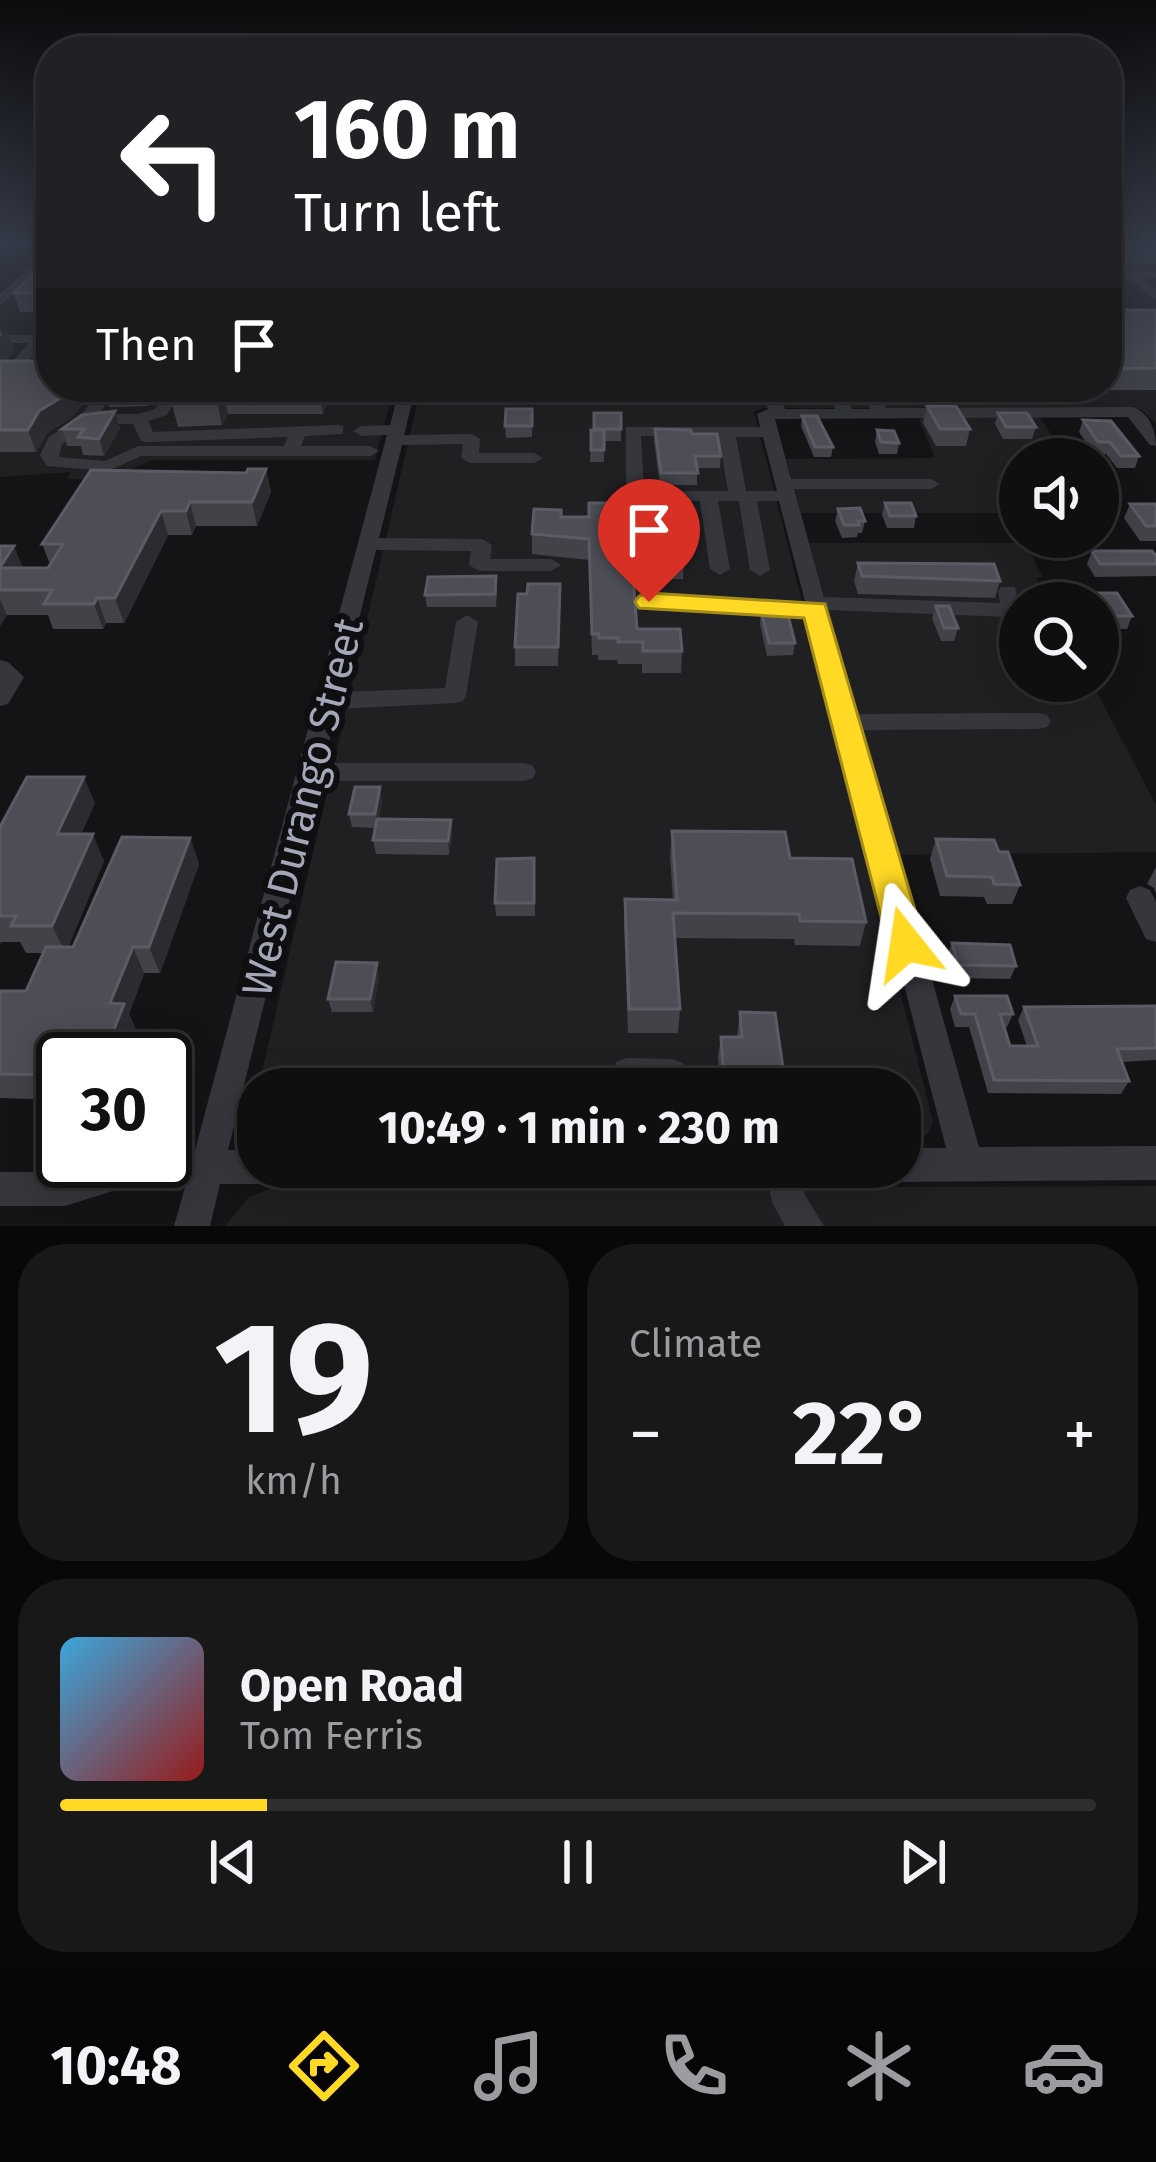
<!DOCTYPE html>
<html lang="en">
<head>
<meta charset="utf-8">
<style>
	body { margin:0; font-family:"Fira Sans",sans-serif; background:#181819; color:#f1f3f6; height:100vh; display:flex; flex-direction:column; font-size:45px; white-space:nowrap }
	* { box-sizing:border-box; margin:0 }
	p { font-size:39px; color:#9b9c9f }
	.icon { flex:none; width:66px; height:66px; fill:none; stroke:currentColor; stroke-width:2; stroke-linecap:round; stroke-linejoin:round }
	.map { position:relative; height:1226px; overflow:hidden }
	.sheet { display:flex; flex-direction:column; gap:18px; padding:18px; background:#080809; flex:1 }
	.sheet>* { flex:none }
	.top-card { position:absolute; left:36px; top:36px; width:1086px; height:366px; border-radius:48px; box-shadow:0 6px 30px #0003,0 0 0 3px #2f2f30; background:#202124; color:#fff; overflow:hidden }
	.controls { position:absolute; left:999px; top:438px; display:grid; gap:24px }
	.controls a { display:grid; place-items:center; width:120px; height:120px; border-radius:50%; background:#0f0f10; box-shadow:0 6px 30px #0003,0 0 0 3px #2f2f30; font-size:60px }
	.speed { position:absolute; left:36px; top:1032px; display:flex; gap:24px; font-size:60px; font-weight:700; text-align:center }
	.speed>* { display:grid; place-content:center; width:156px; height:156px; border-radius:50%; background:#0f0f10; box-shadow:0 6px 30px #0003,0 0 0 3px #2f2f30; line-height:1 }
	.speed .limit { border:6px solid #111; border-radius:18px; background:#fff; color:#111 }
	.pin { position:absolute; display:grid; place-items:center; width:102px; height:102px; color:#fff; margin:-123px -51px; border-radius:50% 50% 50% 0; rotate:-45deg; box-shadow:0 0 12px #0007 }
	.pin .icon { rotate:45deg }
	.me { position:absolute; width:132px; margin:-66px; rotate:345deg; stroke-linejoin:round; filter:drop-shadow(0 0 9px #0008) }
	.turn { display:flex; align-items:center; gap:42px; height:252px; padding:0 60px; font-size:54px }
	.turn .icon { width:156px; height:156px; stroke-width:2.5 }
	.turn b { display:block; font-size:84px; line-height:102px }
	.then { display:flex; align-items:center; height:114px; padding:0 60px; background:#0003; gap:24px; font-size:45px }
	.big { font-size:90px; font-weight:700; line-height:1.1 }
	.sheet .tile { flex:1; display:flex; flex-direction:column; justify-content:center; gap:18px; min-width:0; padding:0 42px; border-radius:48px; background:#181819 }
	.sheet .dial { align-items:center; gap:0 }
	.dial b { font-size:156px; line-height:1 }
	.song { display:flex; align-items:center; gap:36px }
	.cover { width:144px; height:144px; border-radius:18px; background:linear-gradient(135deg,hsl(200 70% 55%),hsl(0 70% 35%)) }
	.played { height:12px; border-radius:6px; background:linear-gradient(90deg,#ffd923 20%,#2f2f30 20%) }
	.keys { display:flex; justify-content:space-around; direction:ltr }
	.heat { display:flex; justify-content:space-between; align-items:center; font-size:66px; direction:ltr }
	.sheet .tiles { flex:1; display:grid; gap:18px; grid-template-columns:1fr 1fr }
	.tile:last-child { grid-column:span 2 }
	.trip { position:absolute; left:237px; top:1068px; width:684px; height:120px; border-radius:48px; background:#0f0f10; box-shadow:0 6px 30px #0003,0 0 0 3px #2f2f30; font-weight:700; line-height:120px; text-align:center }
	.dock { display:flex; height:192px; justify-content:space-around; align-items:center; background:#060606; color:#9b9c9f }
	.dock .icon { width:84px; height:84px }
	.dock .selected { color:#ffd923 }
	.dock b { font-size:54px; color:#f1f3f6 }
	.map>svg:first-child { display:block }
</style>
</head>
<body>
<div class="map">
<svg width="1156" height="1226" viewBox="0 0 1156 1226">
	<rect width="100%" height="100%" fill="#141416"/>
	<g fill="#202023">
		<path d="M1107,244H1156V424L1141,409L763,408L754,412L933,1122L929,1133L919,1140H900V1089H258L421,387H1107Z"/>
		<path d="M51,257V387H394L375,460H153L107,479H68L70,472L0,477V308Z"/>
		<path d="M1039,416L1068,459H1020V513H801L786,459L935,458L918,417Z"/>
		<path d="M809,543H1025L1043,577L1036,578L1049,603H1020V681H1091L1156,805V852L898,855Z"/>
		<path d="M1156,1186V1226H225L249,1197L269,1189Z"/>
	</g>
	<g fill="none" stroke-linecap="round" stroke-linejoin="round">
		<g fill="#36363d" fill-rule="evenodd">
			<path d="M51,248V259L0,306V294Z"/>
			<path d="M1156,271V279H1144L1156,289V300L1129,279L1107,280V272Z"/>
			<path d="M0,335H41L48,339L16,375L0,380V370L6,369L29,343H0Z"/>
			<path d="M101,387H117L99,414H138L155,409L168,387H184L167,415L148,421L153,432L337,425L343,426V434L305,436L301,446H370L379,451L370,456H141L108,471L47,466L40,455L49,437L81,416ZM91,424H133L141,441L147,442L288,437L284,446H138L105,461L59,457L62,444Z"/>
			<path d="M400,387H416L404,435L472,434L480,439L479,453H534L543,458L534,463H470L461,458L463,444L402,445L379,538L482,539L492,545L490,559H551L561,565L551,571H479L469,565L471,551L376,550L341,692L445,688L456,622L467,615L478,622L466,695L463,701L455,703L337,709L324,763H524L533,766L536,772L533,778L524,781H319L228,1150H258V1167H334L329,1179L317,1184H220L210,1226H174L186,1184H135L65,1206H0V1172H65L99,1161H165V1150H195L387,435L361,436L353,431L361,426L390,425Z"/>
			<path d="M762,387H778L785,409H835L828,387H844L852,409H870L861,387H877L886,408L1133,407C1149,413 1156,430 1156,446L1150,445L1128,417L775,419L791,479H931L940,484L931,489H794L824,597L1000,603L998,591L1001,587H1015L1020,612L1011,617L828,610L857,714L1039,713L1047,715L1051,721L1047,727L1039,729L862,730L979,1147L1156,1146V1180L900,1182L888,1177L884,1167H900V1148H946L838,728L833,722L835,719L809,616L649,608L639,602L649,596L805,601L779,501H757L770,570L760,576L750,570L739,501H718L730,569L720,575L710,569L700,501H635L626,496V427H760L757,414L768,409ZM641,436L719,437L728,491H644ZM736,437H763L777,491H746Z"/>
			<path d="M896,387H912L913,388L905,393Z"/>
			<path d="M0,660L8,662L24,677L8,704L0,706Z"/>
			<path d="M1140,886L1150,890L1156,902V942L1146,939L1126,898L1130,890Z"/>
			<path d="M627,1058L672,1059L683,1063L688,1074L683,1085L673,1089H605L616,1062Z"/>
			<path d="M765,1167H799L805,1195L824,1226H785L772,1202Z"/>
		</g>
	</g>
	<g fill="#424349">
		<path d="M1107,244H1156V263L1107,264Z"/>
		<path d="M51,257V312H20L14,293Z"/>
		<path d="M1107,310H1156V390L923,391L921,387H1107Z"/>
		<path d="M0,330L14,351L5,361L51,387H96L72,417L47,433L36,452H0Z"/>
		<path d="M112,387H156L157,392L148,406L109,407L106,395Z"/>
		<path d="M173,387H333L323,414H228L222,425L178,427L169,393Z"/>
		<path d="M927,406L970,429L966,446H936L923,423Z"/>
		<path d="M532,409V437L506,438L505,426Z"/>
		<path d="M115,411L120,428L104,456L83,455L81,446H67L62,429Z"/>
		<path d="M621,413V441H604V462H590L591,430Z"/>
		<path d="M998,413L1036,427L1032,439H1003L995,424Z"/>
		<path d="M802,416L833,447L831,457H814L801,426Z"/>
		<path d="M1083,420L1139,456L1135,468H1117L1106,454H1094L1079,432Z"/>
		<path d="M655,429L692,434L721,456L720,468H697V485H660L654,441Z"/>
		<path d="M877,430L899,443L897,454H879L875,442Z"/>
		<path d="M266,469L271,492L257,526H196L192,535H168L124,623H106L103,629H53L48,615H7L0,626V546L23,568H48L50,564L42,544L246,473Z"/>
		<path d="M1014,497H1020V537H1057L1056,541H1022L1009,515Z"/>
		<path d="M885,503L916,516L914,528H887L882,515Z"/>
		<path d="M1130,504H1156V541H1140L1124,518Z"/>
		<path d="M838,509L865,521L862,533H858L857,537L842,538L835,521Z"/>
		<path d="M561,517L615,547L637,629L682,651L681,673H642V664H618L617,660H598V655H592L589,560L532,554V534Z"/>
		<path d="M641,546L684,560L683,579H641Z"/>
		<path d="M1092,551L1156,556V576L1095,577L1087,564Z"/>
		<path d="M858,563L1000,581L995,598L858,594L854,581Z"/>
		<path d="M560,584L558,666H515V647L527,594Z"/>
		<path d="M497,589L496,607H427L425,595Z"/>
		<path d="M1094,593L1132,616L1127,629H1102L1098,622V603H1090Z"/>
		<path d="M936,606L958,628L954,641H941L932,618Z"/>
		<path d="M761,611L795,643L793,655L767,656L760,624Z"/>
		<path d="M382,801L379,819L451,820L452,833L449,855L376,854L373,840L376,828L352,827L349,814Z"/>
		<path d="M95,803L81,834L104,861L68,947H73L190,838L199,864L160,973H144L129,1014L136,1030L125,1059H63V1100L0,1098V991H26L44,953H26L20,942H1L0,944V827Z"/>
		<path d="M672,831L790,858L866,922L860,946L795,945L794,939L675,938L680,1009L678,1033H628L624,924L625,899L673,900L670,856Z"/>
		<path d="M936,839L999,852L1020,885L1012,904H987L984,897L940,896L930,859Z"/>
		<path d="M534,858L535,916H496L495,903Z"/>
		<path d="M1156,867V893L1154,888L1147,884Z"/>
		<path d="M952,943L1016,966L1010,979L953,978L947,956Z"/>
		<path d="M379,976L373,1012H332L328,999Z"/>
		<path d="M955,996L1013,1014L1007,1027H1004L1010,1046H1027L1018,1020L1024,1007L1156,1006V1060L1121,1062L1129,1081L1121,1094L988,1093L969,1027H955L950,1009Z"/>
		<path d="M740,1012L783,1068L778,1087L720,1086L718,1056L721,1037H737Z"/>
	</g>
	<g fill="#2b2b30">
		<path d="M7,330L14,351L0,366V337Z"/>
		<path d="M71,387H96L72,417L47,433L36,452L28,430L39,411Z"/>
		<path d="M150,387H156L157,392L148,406L145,395Z"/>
		<path d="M217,387H222L228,414L222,425L215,392Z"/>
		<path d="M318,387H333L323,414Z"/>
		<path d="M115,411L120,428L104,456L99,439Z"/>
		<path d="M266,469L271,492L257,526L252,502Z"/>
		<path d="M190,502L196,526L192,535L186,511Z"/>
		<path d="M161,511L168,535L124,623L115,598Z"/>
		<path d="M14,546L24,570L11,590L0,567Z"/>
		<path d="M97,598L106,623L103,629L94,604Z"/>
		<path d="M0,599L7,615L0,626Z"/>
		<path d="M84,777L95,803L69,861L57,834Z"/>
		<path d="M380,787L382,801L378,828L375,814Z"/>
		<path d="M451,820L452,833L449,855L448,841Z"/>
		<path d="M93,834L104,861L66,953L52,926Z"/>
		<path d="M190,838L199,864L160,973L149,947Z"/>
		<path d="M133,947L144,973L129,1014L136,1030L125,1059H113L107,1047L110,1003Z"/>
		<path d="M377,963L379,976L373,1012L370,999Z"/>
		<path d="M77,1046L84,1059H72Z"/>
	</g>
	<g fill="#4d4d55" stroke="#5a5b64" stroke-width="3">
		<rect x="1107" y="244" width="49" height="1"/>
		<path d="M51,257V293H14Z"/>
		<path d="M1107,310H1156V368L1107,369Z"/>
		<path d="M0,361H51V387H71L65,395L39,411L28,430H0Z"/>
		<path d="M112,387H150L145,395H106Z"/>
		<path d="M173,387H217L215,392L169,393Z"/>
		<path d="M927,406H956L970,429H940Z"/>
		<path d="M506,409H532V426H505Z"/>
		<path d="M115,411L99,439L78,437L84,429H62L82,415Z"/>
		<rect x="594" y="413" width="27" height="16"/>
		<path d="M998,413H1027L1036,427H1006Z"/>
		<path d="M802,416H817L833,447H815Z"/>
		<path d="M1083,420L1111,421L1139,456H1121L1110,442H1098Z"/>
		<path d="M655,429L691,430L692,434H717L721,456H695L698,473H661Z"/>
		<rect x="591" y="430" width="13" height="20"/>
		<path d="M877,430L894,431L899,443L881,442Z"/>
		<path d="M248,469H266L252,502H190L186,511H161L115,598H97L94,604H44L52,590H0V568H48L63,544H42L91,470L246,473Z"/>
		<path d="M589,503H612L615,547H631L637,629H680L682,651H643V642H618V638H599V634H592L589,539L532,534L534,509L561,510V517H589Z"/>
		<path d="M885,503H911L916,516H890Z"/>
		<path d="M1130,504H1156V526H1146Z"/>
		<path d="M860,508L865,521H858L859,525H844L838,509Z"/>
		<path d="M0,546H14L0,567Z"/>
		<path d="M641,546H682L684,560H642Z"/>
		<path d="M1092,551H1152L1156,556V564H1100Z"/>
		<path d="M858,563L994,564L1000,581L862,576Z"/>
		<path d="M496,576L495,594L425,595L428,577Z"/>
		<path d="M528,584H560L558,647H515L518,594H527Z"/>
		<path d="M1094,593H1117L1132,616H1107Z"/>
		<path d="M936,606H949L958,628H944Z"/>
		<path d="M761,611L788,615L795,643H769Z"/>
		<path d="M27,777H84L57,834H93L52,926H11L16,916H0V827Z"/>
		<path d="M355,787H380L375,814H349Z"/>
		<path d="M377,819L451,820L448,841L373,840Z"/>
		<path d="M672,831L785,832L790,858L852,859L866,922L800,921L799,914L673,913L680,1009H629L625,899L677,900Z"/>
		<path d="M122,837L190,838L149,947H133L110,1003L124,1004L107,1047L77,1046L72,1059H63V1075L0,1074V991H26L46,947H73Z"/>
		<path d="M936,839L994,840L999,852H1008L1020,885L994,884L992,877L947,876Z"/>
		<path d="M534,858V903H495L497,859Z"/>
		<path d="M952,943L1010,945L1016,966L958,965Z"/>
		<path d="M336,962L377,963L370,999H328Z"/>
		<path d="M955,996H1007L1013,1014H1000L1010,1046H1038L1024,1007L1156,1006V1048L1117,1049L1129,1081L994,1080L975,1014H961Z"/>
		<path d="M740,1012L775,1013L783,1068L723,1067L721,1037H742Z"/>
	</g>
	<linearGradient id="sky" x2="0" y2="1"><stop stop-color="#0b0b0c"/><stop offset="0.59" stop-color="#343a47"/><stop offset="1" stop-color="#343a47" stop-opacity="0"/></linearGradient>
	<rect width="1156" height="416" fill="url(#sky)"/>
	<path fill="#ffd923" stroke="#a68d17" stroke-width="3" d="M649,593L825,604L925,944L920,955L906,960L893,955L888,944L804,618L639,608L635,602L639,596Z"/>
	<g text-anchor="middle" stroke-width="12" stroke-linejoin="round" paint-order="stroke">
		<g font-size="42" fill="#a4a7b7" stroke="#0f0f11">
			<text transform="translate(302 807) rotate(-76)" y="15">West Durango Street</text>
		</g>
	</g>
</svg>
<div class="controls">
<a><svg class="icon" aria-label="sound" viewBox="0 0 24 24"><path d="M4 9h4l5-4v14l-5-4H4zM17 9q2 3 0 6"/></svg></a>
<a><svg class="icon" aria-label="search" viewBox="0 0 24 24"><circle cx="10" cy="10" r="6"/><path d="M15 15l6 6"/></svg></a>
</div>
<div class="speed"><div class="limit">30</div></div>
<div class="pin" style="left:649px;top:602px;background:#d93025"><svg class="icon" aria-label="arrive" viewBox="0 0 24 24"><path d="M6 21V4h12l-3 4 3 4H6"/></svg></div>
<svg class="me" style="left:906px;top:944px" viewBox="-20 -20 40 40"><path d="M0-17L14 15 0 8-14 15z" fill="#ffd923" stroke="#fff" stroke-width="4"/></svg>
<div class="trip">10:49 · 1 min · 230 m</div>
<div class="top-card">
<div class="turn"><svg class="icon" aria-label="left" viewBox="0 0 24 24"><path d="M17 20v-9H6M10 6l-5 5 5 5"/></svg><div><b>160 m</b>Turn left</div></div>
<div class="then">Then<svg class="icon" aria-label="arrive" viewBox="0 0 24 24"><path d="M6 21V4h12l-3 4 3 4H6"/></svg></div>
</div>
</div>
<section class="sheet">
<div class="tiles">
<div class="tile dial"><b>19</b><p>km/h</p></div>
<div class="tile"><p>Climate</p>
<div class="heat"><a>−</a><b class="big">22°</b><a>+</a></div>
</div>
<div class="tile">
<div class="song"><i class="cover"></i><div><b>Open Road</b><p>Tom Ferris</p></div></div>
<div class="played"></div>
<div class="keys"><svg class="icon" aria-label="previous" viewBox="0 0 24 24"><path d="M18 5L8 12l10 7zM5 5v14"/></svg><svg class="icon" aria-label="pause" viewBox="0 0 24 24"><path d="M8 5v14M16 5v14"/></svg><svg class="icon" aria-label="next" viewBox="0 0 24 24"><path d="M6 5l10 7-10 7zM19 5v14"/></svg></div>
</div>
</div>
</section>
<nav class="dock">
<b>10:48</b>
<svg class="icon selected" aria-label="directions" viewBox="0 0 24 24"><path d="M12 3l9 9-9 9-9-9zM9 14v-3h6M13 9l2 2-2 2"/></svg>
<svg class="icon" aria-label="music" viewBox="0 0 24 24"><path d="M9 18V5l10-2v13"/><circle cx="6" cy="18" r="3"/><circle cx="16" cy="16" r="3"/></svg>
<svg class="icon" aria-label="phone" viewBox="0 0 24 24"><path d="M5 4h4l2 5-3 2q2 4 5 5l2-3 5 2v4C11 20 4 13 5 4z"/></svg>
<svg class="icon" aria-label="climate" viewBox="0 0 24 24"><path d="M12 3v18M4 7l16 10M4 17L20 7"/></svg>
<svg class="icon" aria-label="car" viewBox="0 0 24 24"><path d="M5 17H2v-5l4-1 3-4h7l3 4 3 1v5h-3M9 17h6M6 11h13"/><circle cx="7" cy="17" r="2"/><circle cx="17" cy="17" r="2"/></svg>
</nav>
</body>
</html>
